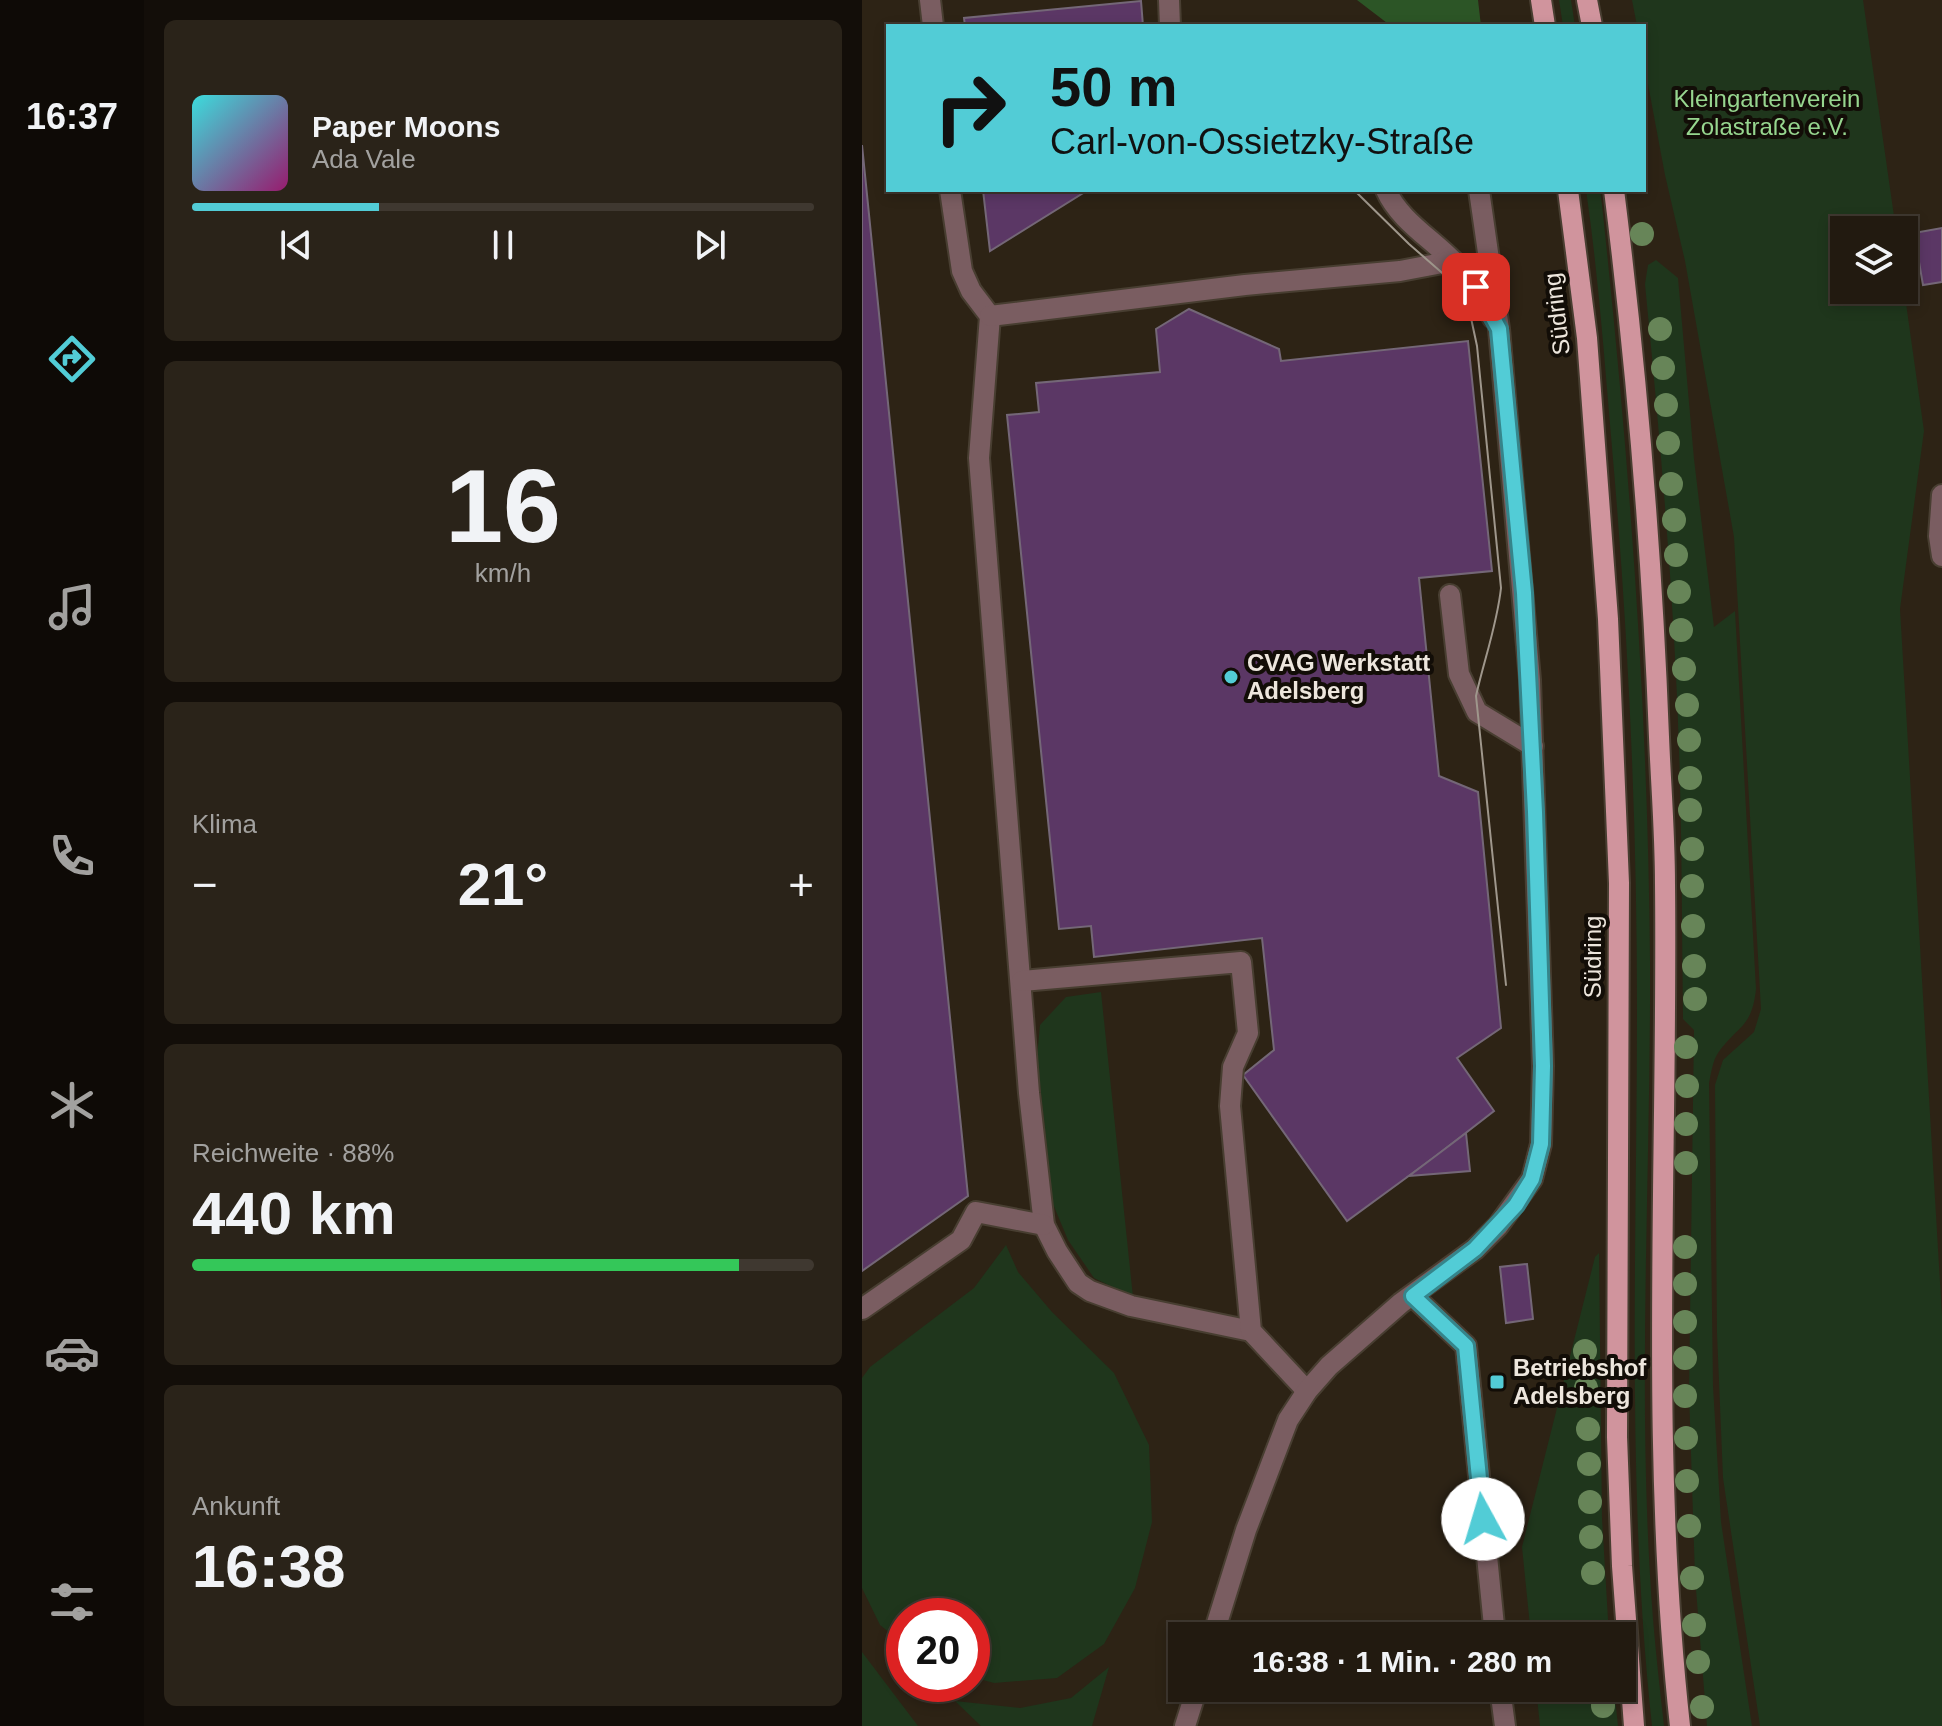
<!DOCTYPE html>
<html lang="de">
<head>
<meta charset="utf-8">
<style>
	body { margin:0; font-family:Arial,sans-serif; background:#2a2319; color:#f1f3f6; height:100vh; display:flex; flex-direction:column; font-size:30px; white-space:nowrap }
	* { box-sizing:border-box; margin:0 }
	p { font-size:26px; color:#a2a19f }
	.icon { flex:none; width:44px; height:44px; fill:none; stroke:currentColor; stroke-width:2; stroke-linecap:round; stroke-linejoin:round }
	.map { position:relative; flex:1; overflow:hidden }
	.panel { display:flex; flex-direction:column; gap:20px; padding:20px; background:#130e09; width:718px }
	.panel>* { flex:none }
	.banner { position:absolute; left:24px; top:24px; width:760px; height:168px; border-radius:0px; box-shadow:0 4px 12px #0003,0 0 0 2px #3f3830; background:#52ccd6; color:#111; overflow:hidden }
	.fabs { position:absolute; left:968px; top:216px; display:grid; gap:16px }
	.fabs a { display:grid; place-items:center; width:88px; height:88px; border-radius:0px; background:#221a10; box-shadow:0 4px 12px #0003,0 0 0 2px #3f3830; font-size:40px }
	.speed { position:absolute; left:24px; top:1598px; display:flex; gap:16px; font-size:40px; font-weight:700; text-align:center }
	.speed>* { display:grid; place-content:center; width:104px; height:104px; border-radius:50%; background:#221a10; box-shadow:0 4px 12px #0003,0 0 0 2px #3f3830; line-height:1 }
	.speed .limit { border:12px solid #d22; background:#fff; color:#111 }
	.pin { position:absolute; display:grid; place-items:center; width:68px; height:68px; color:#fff; margin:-34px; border-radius:16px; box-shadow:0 4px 12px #0006 }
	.me { position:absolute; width:88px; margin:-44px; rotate:354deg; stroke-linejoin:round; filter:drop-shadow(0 0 6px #0008) }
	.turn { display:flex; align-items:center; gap:28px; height:168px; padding:0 32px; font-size:36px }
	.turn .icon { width:104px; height:104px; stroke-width:2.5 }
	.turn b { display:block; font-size:56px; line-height:68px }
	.big { font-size:60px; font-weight:600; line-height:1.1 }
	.panel .widget { flex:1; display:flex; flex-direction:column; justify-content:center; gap:12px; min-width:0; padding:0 28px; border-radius:12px; background:#2a2319 }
	.panel .dial { align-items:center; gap:0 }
	.dial b { font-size:104px; line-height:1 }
	.song { display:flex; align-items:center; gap:24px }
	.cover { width:96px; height:96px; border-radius:12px; background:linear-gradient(135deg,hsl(180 70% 55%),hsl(320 70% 35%)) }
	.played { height:8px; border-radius:4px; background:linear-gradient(90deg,#52ccd6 30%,#3f3830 30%) }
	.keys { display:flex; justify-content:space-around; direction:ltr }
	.heat { display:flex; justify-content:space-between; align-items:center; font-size:44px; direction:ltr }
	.charge { height:12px; border-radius:6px; background:linear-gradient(90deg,#34c759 88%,#3f3830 0) }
	.trip { position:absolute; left:306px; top:1622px; width:468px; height:80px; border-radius:0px; background:#221a10; box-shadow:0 4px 12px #0003,0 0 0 2px #3f3830; font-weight:600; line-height:80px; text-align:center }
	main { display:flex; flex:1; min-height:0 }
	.dock { display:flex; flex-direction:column; width:144px; justify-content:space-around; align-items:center; background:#0e0a06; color:#a2a19f }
	.dock .icon { width:56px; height:56px }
	.dock .on { color:#52ccd6 }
	.dock b { font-size:36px; color:#f1f3f6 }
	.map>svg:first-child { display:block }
</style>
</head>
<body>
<main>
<nav class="dock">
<b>16:37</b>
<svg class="icon on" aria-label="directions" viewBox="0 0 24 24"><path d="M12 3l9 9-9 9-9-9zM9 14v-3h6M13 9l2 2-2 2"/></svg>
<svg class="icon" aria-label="music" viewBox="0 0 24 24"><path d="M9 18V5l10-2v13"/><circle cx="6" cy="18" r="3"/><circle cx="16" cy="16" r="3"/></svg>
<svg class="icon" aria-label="phone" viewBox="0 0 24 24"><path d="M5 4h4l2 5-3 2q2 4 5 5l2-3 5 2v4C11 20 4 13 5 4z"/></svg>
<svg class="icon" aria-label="climate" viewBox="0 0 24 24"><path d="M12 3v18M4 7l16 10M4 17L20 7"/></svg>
<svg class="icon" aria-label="car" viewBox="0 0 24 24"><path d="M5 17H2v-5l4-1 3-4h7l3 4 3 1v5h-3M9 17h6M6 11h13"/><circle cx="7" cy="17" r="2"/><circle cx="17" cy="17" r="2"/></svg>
<svg class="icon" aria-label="filters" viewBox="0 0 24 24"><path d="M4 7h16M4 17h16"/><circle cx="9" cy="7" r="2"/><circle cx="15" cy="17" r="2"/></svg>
</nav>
<section class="panel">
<div class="widget">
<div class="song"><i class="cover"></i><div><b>Paper Moons</b><p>Ada Vale</p></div></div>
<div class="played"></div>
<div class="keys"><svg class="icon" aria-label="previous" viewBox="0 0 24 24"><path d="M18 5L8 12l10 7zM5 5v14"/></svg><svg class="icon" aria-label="pause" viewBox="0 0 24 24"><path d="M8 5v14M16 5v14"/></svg><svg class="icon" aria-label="next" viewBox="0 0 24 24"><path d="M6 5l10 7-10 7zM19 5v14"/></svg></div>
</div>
<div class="widget dial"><b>16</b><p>km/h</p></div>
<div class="widget"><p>Klima</p>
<div class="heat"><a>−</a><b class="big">21°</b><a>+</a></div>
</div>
<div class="widget"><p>Reichweite · 88%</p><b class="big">440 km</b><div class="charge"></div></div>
<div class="widget"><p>Ankunft</p><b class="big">16:38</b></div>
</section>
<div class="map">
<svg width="1080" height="1726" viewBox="0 0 1080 1726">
	<rect width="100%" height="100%" fill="#2d2315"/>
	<g fill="#1f361c">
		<path d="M697,0H709L713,26H701Z"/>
		<path d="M770,0H1001L1034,230H982V290L1042,289L1062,431L1038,609L1080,1316V1726H898L861,1478L855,1333L853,1085L861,1060L892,1032L899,1009L872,537L823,261L803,175L782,63V26H775Z"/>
		<path d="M724,190H738L740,205C767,456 786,708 788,961C789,1180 774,1401 791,1619C794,1655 798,1691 802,1726H790C764,1487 775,1247 775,1008C775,817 766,626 749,436C742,354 736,272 724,190Z"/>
		<path d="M794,260L816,278L832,459L852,627L873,611L894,989C890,1028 876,1025 856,1053C851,1060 849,1073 847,1083L851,1386L859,1522L890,1726H845L833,1577L827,1392L832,1030L821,1019C820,940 820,861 818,782C814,615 799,449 783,284L786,265Z"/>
		<path d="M239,992L271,1297L232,1278L206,1240L191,1204L175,1057L178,1025L204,997Z"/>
		<path d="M144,1245L156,1272L190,1312L252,1373L287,1445L290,1522L273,1588L242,1644L195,1678L132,1683L110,1677V1616H42V1644L18,1625L0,1588V1378L8,1367L112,1288Z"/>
		<path d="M737,1253L740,1518L747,1636H669L660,1547L733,1257Z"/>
		<path d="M0,1652L56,1726H0Z"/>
		<path d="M247,1667L230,1726H119L93,1701L158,1708L209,1698Z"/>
		<path d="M674,1688H752L756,1726H678Z"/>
	</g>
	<path fill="#2c5526" d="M495,0H616L619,26H529Z"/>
	<g fill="#5b3765" stroke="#746777" stroke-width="2">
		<path d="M279,1L281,26H103L102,18Z"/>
		<path d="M0,145L106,1196L0,1271Z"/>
		<path d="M121,190H226L128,251Z"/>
		<path d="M1080,228V282L1061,285L1052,233Z"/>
		<path d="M327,309L417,349L419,361L606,341L630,571L557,578L577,776L616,792L639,1028L595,1058L632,1111L574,1156L485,1221L381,1075L412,1050L400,938L232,957L229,926L197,929L145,415L177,412L174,383L298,372L294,329Z"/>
		<path d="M604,1133L608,1171L547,1176Z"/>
		<path d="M665,1264L671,1319L644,1323L638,1267Z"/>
	</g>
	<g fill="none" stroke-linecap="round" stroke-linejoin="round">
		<defs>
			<g id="minor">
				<path d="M68,0L71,26"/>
				<path d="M307,0L308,26"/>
				<path d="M88,190L100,271L109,291L128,316L117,458L167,1093L182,1225L195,1251L216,1283L228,1291L269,1306L389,1331"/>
				<path d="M524,190C537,220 570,239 592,262C609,279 620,298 631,318"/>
				<path d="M128,316L383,285L538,271L591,261"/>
				<path d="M1080,495L1077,536L1080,556"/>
				<path d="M588,595L597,674L615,712L671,746"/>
				<path d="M160,981L379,962L386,1033L371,1067L368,1106L389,1331L445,1391"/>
				<path d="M551,1296L604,1346L633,1636"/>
				<path d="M0,1309L99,1240L114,1212L182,1225"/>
				<path d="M351,1636L384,1530L426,1420L445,1391L467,1366L539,1303L613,1249L636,1226L670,1179L679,1144L681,1066L668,680L637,329L617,190"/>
				<path d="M638,1688L643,1726"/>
				<path d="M323,1726L335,1688"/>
			</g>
			<g id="major">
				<path d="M679,0L683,26"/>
				<path d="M725,0L730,26"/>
				<path d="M706,190L725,338L746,619L757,883L755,1437L760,1566L772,1726"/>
				<path d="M752,190C775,372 790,554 797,737C799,786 803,835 803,884C806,1164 787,1446 818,1726"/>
			</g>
		</defs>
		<use href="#minor" stroke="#483e31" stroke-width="24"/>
		<use href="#major" stroke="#483e31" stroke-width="24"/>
		<use href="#minor" stroke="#7a5d61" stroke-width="20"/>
		<use href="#major" stroke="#d0949d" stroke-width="20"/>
		<path stroke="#9f978c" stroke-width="2" d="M492,190L547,244L586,278L609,318L615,346L639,588C635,625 622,660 614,696L644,985"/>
	</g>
	<g fill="#678558">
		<circle cx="780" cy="234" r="12"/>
		<circle cx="798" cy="329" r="12"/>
		<circle cx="801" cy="368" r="12"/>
		<circle cx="804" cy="405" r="12"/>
		<circle cx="806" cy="443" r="12"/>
		<circle cx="809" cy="484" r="12"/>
		<circle cx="812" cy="520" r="12"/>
		<circle cx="814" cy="555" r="12"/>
		<circle cx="817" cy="592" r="12"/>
		<circle cx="819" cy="630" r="12"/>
		<circle cx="822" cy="669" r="12"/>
		<circle cx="825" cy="705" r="12"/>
		<circle cx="827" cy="740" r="12"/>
		<circle cx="828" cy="778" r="12"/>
		<circle cx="828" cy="810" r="12"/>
		<circle cx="830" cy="849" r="12"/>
		<circle cx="830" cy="886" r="12"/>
		<circle cx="831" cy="926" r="12"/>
		<circle cx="832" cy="966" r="12"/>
		<circle cx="833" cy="999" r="12"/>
		<circle cx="824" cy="1047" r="12"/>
		<circle cx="825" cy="1086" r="12"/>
		<circle cx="824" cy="1124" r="12"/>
		<circle cx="824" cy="1163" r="12"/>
		<circle cx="823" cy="1247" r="12"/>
		<circle cx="823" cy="1284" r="12"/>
		<circle cx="823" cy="1322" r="12"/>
		<circle cx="723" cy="1351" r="12"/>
		<circle cx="823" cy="1358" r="12"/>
		<circle cx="724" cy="1388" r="12"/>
		<circle cx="823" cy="1396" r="12"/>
		<circle cx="726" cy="1429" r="12"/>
		<circle cx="824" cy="1438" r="12"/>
		<circle cx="727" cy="1464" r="12"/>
		<circle cx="825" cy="1481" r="12"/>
		<circle cx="728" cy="1502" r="12"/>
		<circle cx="827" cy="1526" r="12"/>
		<circle cx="729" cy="1537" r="12"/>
		<circle cx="731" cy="1573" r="12"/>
		<circle cx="830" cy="1578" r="12"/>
		<circle cx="832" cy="1625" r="12"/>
		<circle cx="836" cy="1662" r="12"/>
		<circle cx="741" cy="1706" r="12"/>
		<circle cx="840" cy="1707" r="12"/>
	</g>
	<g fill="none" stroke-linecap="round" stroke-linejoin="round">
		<defs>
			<path id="route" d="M614,287L637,329L662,593L673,812L681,1066L679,1144L670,1179L654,1205L613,1249L551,1296L604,1346L621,1519"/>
		</defs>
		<use href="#route" stroke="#35858b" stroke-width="20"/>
		<use href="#route" stroke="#52ccd6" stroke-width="14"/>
	</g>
	<g fill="#52ccd6" stroke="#120d07" stroke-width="3">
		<circle cx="369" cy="677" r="8"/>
		<rect x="627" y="1374" width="16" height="16" rx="4"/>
	</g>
	<g text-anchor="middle" stroke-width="8" stroke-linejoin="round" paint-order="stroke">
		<g font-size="24" fill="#97d68f" stroke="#120d07">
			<text x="905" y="107">Kleingartenverein<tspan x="905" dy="28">Zolastraße e.V.</tspan></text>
		</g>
		<g font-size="24" fill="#ede6dd" stroke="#120d07">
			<text transform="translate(695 314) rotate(-97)" y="8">Südring</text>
			<text transform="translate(731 957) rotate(-90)" y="8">Südring</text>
		</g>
		<g font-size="24" font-weight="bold" fill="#ede6dd" stroke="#120d07" text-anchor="start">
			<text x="385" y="671">CVAG Werkstatt<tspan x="385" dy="28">Adelsberg</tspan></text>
			<text x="651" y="1376">Betriebshof<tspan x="651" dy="28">Adelsberg</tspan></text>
		</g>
	</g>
</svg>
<div class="fabs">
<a><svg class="icon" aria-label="layers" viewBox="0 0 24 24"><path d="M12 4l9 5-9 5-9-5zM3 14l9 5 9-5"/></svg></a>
</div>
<div class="speed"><div class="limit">20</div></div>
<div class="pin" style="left:614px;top:287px;background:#d93025"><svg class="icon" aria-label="arrive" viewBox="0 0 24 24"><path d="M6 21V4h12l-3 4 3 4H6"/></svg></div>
<svg class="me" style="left:621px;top:1519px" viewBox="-20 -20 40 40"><circle r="19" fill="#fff"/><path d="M0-13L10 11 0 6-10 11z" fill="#52ccd6"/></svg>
<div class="trip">16:38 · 1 Min. · 280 m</div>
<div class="banner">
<div class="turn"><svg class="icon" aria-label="right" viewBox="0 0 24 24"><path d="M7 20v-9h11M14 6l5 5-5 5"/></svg><div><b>50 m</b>Carl-von-Ossietzky-Straße</div></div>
</div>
</div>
</main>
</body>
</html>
